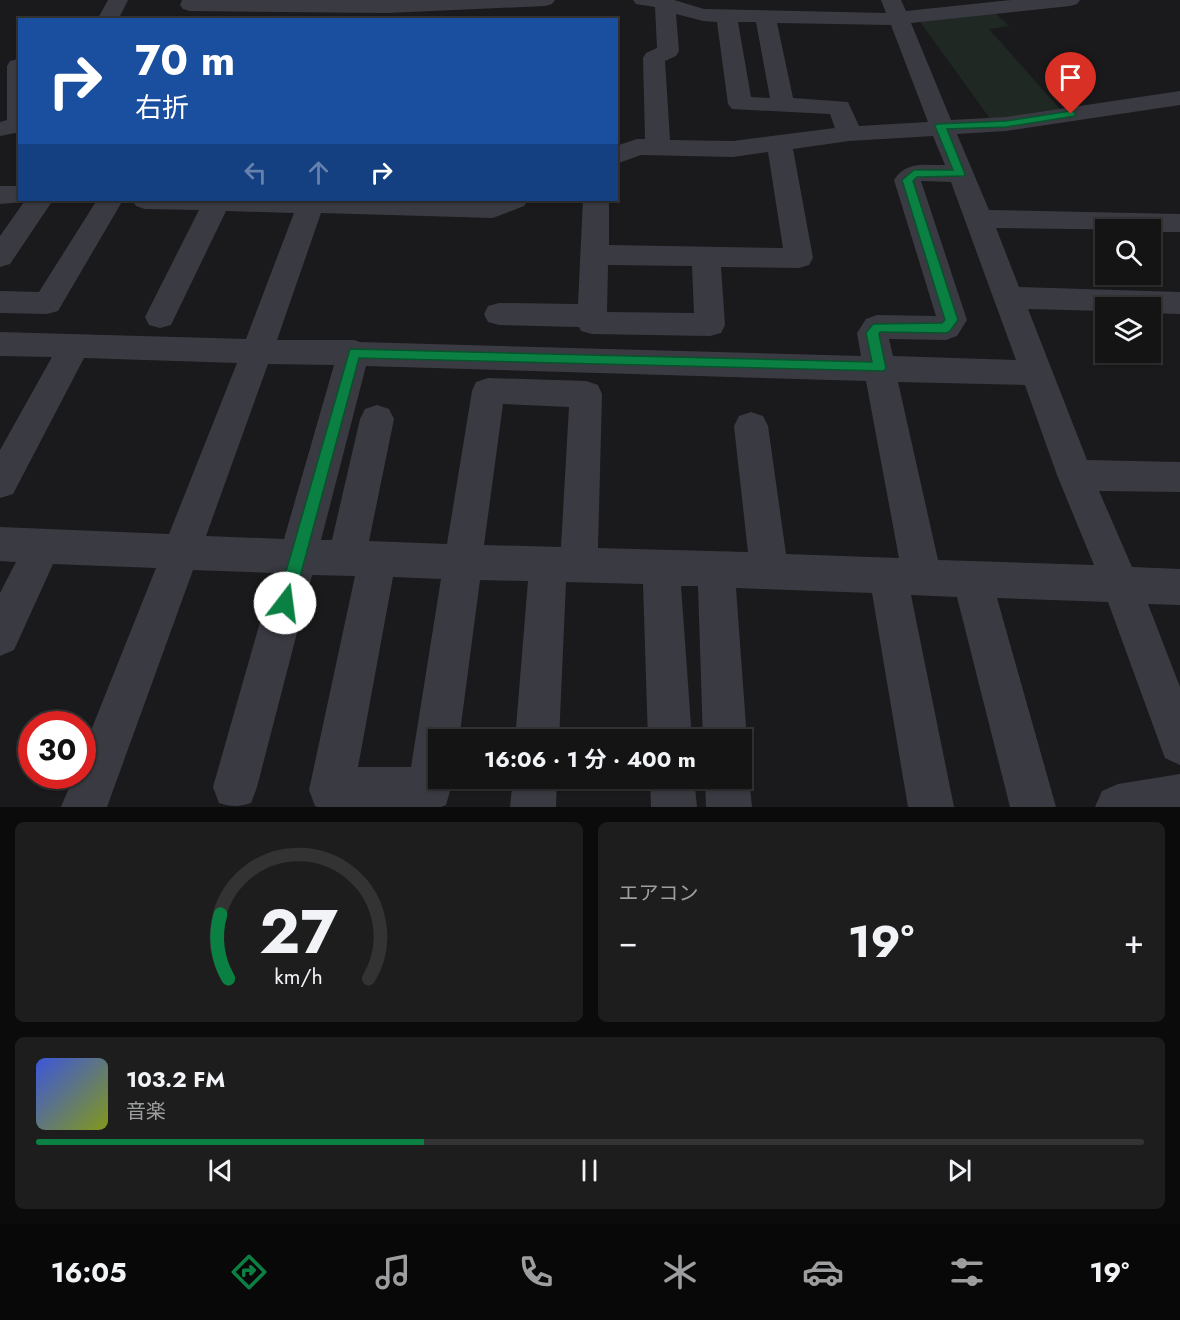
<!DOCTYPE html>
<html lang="ja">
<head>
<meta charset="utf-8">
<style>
	body { margin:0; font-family:Jost,"Noto Sans JP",sans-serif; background:#1d1d1e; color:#f1f3f6; height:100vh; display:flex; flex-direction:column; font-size:22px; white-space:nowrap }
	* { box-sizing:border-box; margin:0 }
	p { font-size:20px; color:#9d9ea0 }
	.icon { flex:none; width:33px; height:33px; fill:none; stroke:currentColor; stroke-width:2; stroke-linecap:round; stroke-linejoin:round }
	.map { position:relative; height:807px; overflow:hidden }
	.sheet { display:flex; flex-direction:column; gap:15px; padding:15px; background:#0b0b0c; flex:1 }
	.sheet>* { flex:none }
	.top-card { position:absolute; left:18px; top:18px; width:600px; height:183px; border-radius:0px; box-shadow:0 2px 4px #0004,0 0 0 2px #333334; background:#1a4fa0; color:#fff; overflow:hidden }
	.controls { position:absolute; left:1095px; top:219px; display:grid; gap:12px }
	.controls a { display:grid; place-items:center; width:66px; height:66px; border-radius:0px; background:#141415; box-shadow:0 2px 4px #0004,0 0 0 2px #333334; font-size:30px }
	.speed { position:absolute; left:18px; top:711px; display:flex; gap:12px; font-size:30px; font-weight:700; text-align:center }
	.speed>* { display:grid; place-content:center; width:78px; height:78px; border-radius:50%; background:#141415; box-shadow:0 2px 4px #0004,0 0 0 2px #333334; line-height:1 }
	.speed .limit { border:9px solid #d22; background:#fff; color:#111 }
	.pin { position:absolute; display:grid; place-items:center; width:51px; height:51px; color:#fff; margin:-62px -26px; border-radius:50% 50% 50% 0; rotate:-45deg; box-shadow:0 0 6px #0007 }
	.pin .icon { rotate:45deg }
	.me { position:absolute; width:66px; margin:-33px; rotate:15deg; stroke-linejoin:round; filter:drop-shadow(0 0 4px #0008) }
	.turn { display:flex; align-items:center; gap:21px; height:126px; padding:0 18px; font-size:27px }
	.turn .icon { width:78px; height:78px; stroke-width:2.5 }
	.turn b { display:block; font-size:42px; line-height:51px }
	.lanes { display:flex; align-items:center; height:57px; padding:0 18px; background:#0003; justify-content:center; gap:30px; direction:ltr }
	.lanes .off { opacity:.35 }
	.big { font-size:45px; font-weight:700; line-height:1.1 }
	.sheet .tile { flex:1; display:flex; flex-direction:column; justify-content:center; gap:9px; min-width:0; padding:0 21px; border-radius:9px; background:#1d1d1e }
	.sheet .dial { align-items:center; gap:0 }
	.dial svg { height:156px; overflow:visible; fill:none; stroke:#333334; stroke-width:7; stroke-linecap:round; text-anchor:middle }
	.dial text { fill:#f1f3f6; stroke:none }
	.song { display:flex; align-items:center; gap:18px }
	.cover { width:72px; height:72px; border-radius:9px; background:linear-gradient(135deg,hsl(230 70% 55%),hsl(70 70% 35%)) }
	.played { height:6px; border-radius:3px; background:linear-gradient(90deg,#0b8043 35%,#333334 35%) }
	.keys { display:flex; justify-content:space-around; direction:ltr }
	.heat { display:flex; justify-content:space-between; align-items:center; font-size:33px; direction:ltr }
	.sheet .tiles { flex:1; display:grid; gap:15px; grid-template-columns:1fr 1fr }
	.tile:last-child { grid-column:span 2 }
	.trip { position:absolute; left:428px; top:729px; width:324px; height:60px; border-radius:0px; background:#141415; box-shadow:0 2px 4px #0004,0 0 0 2px #333334; font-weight:700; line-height:60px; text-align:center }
	.tabs { display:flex; height:96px; justify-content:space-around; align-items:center; background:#080808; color:#9d9ea0 }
	.tabs .icon { width:42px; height:42px }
	.tabs .current { color:#0b8043 }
	.tabs b { font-size:27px; color:#f1f3f6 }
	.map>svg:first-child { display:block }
</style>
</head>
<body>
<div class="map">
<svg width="1180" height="807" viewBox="0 0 1180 807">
	<rect width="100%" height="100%" fill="#1a1a1c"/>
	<path fill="#1f2822" d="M993,11L1009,26L989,29L1061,110L991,120L918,19Z"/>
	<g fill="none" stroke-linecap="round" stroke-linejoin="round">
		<g fill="#3a3a42" fill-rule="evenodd">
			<path d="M108,0H128L118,20H97Z"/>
			<path d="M182,0H555L552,4L545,6L387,13L190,11L183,9L180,5Z"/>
			<path d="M633,0H674L704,9L886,13L881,0H901L906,11L1011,0H1080L1077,4L1070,6L911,23L951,120L1006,117L1180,91V105L1006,131L957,134L989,210L1180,214V232H1150V230L996,228L1019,287L1180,292V314L1150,313V308H1106V311L1028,309L1087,460L1180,462V492L1099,491L1132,567L1180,569V605L1148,604L1180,687V765L1165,758L1108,602L997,598L1056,807H1010L957,597L911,595L954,807H908L872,593L736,588L747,740L741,754V740H703L698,586H681L692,740H648L643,584L566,582L559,740H515L528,581L480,580L459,740H438V778H454L446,805L441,807H318L315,806L309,790L355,576L312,575L257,787L251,803C239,807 231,807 219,803L213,787L274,573L193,570L107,807H61L74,776H82V753L156,568L53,564L14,650L0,656V593L16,562L0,561V527L169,534L237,363L84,358L13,494L0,498V450L52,357L0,356V332L246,339L294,213L226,211L171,325L160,328L149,325L145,317L199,210L145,209L136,206L132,200H528L524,206L493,218L321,213L277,340H354L360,342L861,356L857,333L866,319L877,315L936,316L894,180C906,161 924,165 945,165L933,136L849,141L793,149L813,258L809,265L799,268L721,267L725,325L721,333L710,336L592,334L581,331L579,327L499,325L488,322L484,314L488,306L499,303L578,304L583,200H609V245L783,248L768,152L733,157L641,155L616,164V146L637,139H645L643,58L646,53L657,48L655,7L636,4ZM676,14L703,21L717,22L728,104L732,109L830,114L835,128L733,141L670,140L665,61L676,56L679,51ZM738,22H756L770,98L751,97ZM777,23L891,25L928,122L859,126L848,102L793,98ZM921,181L951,182L1016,360L893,356L889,339L946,340L957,336L967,320ZM608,265L692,266L694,313L607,312ZM268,364L334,365L284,539L206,536ZM366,366L866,381L899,558L786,554L768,426L763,416L751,412L739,416L734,426L748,552L598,548L602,394L598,385L586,381L488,378L476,382L472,391L447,544L369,541L394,419L389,409L377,405L365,409L360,419L332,540H321ZM898,382L1025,385L1057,475L1094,565L938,560ZM503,404L569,407L561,547L484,545ZM393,577L441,579L411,767H358Z"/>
			<path d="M18,59L20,132L0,136V122L7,120V66L10,61Z"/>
			<path d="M0,186H20V200H53L10,264L0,267V236L24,202L0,204Z"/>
			<path d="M97,200H123L58,311L47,314L0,313V291L39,292Z"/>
			<path d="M741,761L749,778L752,807H706L705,778H741Z"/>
			<path d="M1180,774V807H1095L1102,791L1118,784Z"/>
			<path d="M513,778H557L556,807H510Z"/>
			<path d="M650,778H694L697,807H651Z"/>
		</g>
	</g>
	<path fill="#0b8043" stroke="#07532c" stroke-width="1.5" d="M1071,111L1075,112V116L1006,127L947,129L965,174L964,176L917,177L913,181L958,320L950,331L946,333L880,332L879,334L886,368L884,371L359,358L293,603L291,609L285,611L279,609L277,603L350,349L872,362L866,333L873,324L942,323L945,320L902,180L914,170H953L935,126L937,124L1006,121Z"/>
</svg>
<div class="controls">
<a><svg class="icon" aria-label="search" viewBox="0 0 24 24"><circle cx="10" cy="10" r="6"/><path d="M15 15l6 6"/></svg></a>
<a><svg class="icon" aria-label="layers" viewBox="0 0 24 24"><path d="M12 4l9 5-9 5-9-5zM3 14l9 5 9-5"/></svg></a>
</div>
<div class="speed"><div class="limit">30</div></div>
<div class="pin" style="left:1071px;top:114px;background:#d93025"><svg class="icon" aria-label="arrive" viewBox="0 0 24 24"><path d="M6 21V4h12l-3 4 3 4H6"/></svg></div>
<svg class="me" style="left:285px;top:603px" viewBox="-20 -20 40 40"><circle r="19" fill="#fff"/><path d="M0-13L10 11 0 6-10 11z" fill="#0b8043"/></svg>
<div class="trip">16:06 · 1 分 · 400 m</div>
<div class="top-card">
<div class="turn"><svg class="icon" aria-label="right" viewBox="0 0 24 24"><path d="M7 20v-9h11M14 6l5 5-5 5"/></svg><div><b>70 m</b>右折</div></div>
<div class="lanes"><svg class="icon off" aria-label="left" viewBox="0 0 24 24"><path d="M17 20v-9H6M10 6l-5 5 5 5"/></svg><svg class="icon off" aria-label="ahead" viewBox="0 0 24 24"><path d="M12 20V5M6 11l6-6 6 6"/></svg><svg class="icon" aria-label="right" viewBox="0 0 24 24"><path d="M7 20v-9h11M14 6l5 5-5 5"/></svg></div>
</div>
</div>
<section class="sheet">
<div class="tiles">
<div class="tile dial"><svg viewBox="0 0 100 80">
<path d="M14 69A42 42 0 1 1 86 69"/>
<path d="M14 69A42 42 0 0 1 10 36" stroke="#0b8043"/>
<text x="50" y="56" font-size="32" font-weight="700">27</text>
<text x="50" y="72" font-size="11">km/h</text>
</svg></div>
<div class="tile"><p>エアコン</p>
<div class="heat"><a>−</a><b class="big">19°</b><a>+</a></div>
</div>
<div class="tile">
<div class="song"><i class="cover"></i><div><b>103.2 FM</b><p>音楽</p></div></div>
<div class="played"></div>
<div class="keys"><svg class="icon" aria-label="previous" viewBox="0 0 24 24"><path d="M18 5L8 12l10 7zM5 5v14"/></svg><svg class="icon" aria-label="pause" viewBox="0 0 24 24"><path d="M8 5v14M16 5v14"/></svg><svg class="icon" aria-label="next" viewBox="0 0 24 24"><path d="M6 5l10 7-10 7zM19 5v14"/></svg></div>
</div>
</div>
</section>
<nav class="tabs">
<b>16:05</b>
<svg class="icon current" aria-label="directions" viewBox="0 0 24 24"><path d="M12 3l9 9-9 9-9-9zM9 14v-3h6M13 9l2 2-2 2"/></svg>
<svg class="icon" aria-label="music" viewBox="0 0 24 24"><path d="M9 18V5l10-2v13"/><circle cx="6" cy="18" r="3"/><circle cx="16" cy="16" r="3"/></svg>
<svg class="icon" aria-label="phone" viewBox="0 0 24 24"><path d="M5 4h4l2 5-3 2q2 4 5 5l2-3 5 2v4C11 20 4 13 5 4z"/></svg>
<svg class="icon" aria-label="climate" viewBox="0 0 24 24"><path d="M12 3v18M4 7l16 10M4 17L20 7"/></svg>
<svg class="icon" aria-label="car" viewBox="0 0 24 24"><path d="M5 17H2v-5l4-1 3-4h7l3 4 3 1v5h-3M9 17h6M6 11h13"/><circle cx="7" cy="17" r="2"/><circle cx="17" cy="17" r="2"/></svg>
<svg class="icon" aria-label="filters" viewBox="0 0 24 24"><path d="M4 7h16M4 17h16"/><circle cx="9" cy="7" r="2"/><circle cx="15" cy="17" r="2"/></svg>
<b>19°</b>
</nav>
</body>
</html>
